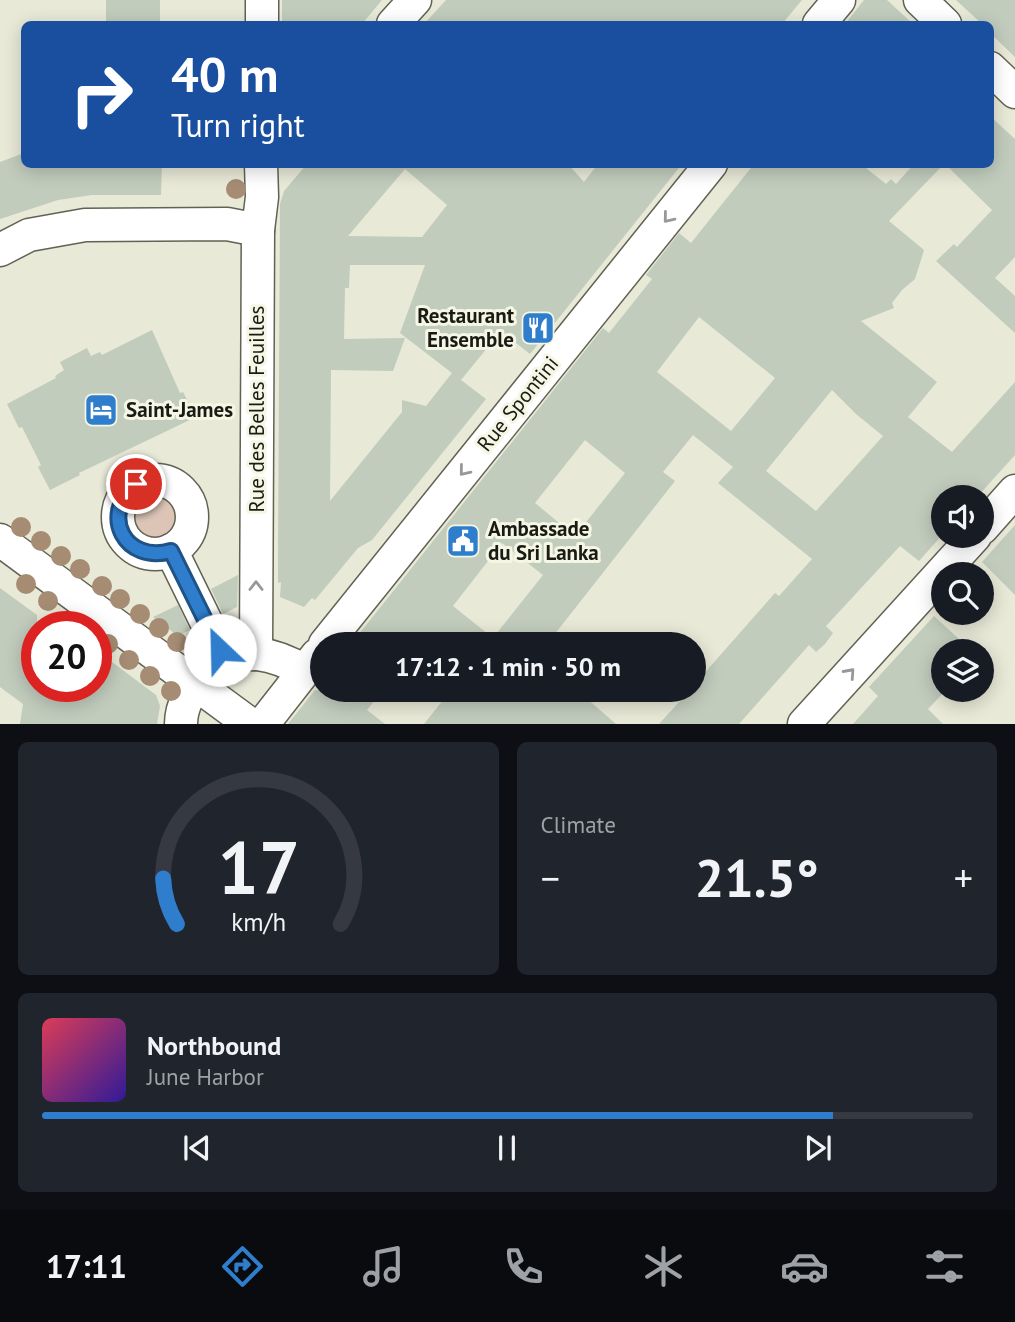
<!DOCTYPE html>
<html lang="en">
<head>
<meta charset="utf-8">
<style>
	body { margin:0; font-family:"PT Sans",sans-serif; background:#20242c; color:#f1f3f6; height:100vh; display:flex; flex-direction:column; font-size:26px; white-space:nowrap }
	* { box-sizing:border-box; margin:0 }
	p { font-size:23px; color:#9ea1a6 }
	.icon { flex:none; width:38px; height:38px; fill:none; stroke:currentColor; stroke-width:2; stroke-linecap:round; stroke-linejoin:round }
	.map { position:relative; height:724px; overflow:hidden }
	.sheet { display:flex; flex-direction:column; gap:18px; padding:18px; background:#0d0f14; flex:1 }
	.sheet>* { flex:none }
	.banner { position:absolute; left:21px; top:21px; width:973px; height:147px; border-radius:10px; box-shadow:0 4px 18px #0003; background:#1a4fa0; color:#fff; overflow:hidden }
	.buttons { position:absolute; left:931px; top:485px; display:grid; gap:14px }
	.buttons a { display:grid; place-items:center; width:63px; height:63px; border-radius:50%; background:#171b24; box-shadow:0 4px 18px #0003; font-size:35px }
	.speed { position:absolute; left:21px; top:611px; display:flex; gap:14px; font-size:35px; font-weight:700; text-align:center }
	.speed>* { display:grid; place-content:center; width:91px; height:91px; border-radius:50%; background:#171b24; box-shadow:0 4px 18px #0003; line-height:1 }
	.speed .limit { border:10px solid #d22; background:#fff; color:#111 }
	.pin { position:absolute; display:grid; place-items:center; width:60px; height:60px; color:#fff; margin:-30px; border:4px solid #fff; border-radius:50%; box-shadow:0 2px 7px #0007 }
	.me { position:absolute; width:77px; margin:-38px; rotate:336deg; stroke-linejoin:round; filter:drop-shadow(0 0 5px #0008) }
	.turn { display:flex; align-items:center; gap:24px; height:147px; padding:0 35px; font-size:32px }
	.turn .icon { width:91px; height:91px; stroke-width:2.5 }
	.turn b { display:block; font-size:49px; line-height:60px }
	.big { font-size:52px; font-weight:800; line-height:1.1 }
	.sheet .tile { flex:1; display:flex; flex-direction:column; justify-content:center; gap:10px; min-width:0; padding:0 24px; border-radius:10px; background:#20242c }
	.sheet .dial { align-items:center; gap:0 }
	.dial svg { height:182px; overflow:visible; fill:none; stroke:#363941; stroke-width:7; stroke-linecap:round; text-anchor:middle }
	.dial text { fill:#f1f3f6; stroke:none }
	.song { display:flex; align-items:center; gap:21px }
	.cover { width:84px; height:84px; border-radius:10px; background:linear-gradient(135deg,hsl(350 70% 55%),hsl(250 70% 35%)) }
	.played { height:7px; border-radius:4px; background:linear-gradient(90deg,#2f7ecd 85%,#363941 85%) }
	.keys { display:flex; justify-content:space-around; direction:ltr }
	.heat { display:flex; justify-content:space-between; align-items:center; font-size:38px; direction:ltr }
	.sheet .tiles { flex:1; display:grid; gap:18px; grid-template-columns:1fr 1fr }
	.tile:last-child { grid-column:span 2 }
	.trip { position:absolute; left:310px; top:632px; width:396px; height:70px; border-radius:35px; background:#171b24; box-shadow:0 4px 18px #0003; font-weight:800; line-height:70px; text-align:center }
	.tabs { display:flex; height:112px; justify-content:space-around; align-items:center; background:#090b0e; color:#9ea1a6 }
	.tabs .icon { width:49px; height:49px }
	.tabs .on { color:#2f7ecd }
	.tabs b { font-size:32px; color:#f1f3f6 }
	.map>svg:first-child { display:block }
</style>
</head>
<body>
<div class="map">
<svg width="1015" height="724" viewBox="0 0 1015 724">
	<rect width="100%" height="100%" fill="#e8e9d7"/>
	<circle fill="#dcc4b6" cx="156" cy="518" r="26"/>
	<g fill="#c1ccbd" fill-rule="evenodd">
		<rect x="106" y="0" width="54" height="24"/>
		<path d="M282,0H382L362,24H282Z"/>
		<path d="M446,0H802L782,24H424Z"/>
		<path d="M864,0H887L913,24H845Z"/>
		<path d="M956,0H1015V57L990,33V24H982Z"/>
		<path d="M990,116L1015,139V257L995,278L1015,296V333L936,261L954,244L957,247L992,210L945,164H990Z"/>
		<path d="M24,153V164H162L161,195H92L58,200L0,219V162Z"/>
		<path d="M307,164H568L584,182L598,164H682L530,354L501,331L461,380L486,399L372,540L358,548L315,600L312,598L304,607L280,597L281,582L278,583V550L280,204L284,191ZM405,169L447,205L422,237L348,236ZM350,265H425L400,333L452,373L426,406L402,400V412L330,501L331,370L393,371L405,338L344,339L345,288H349Z"/>
		<path d="M754,164H861L886,184L891,179L896,184L914,164H944L889,221L924,250L915,279L902,290L892,303L894,308L861,321L937,382L908,417L952,452L1015,382V455L977,497H943V534L919,561L900,546L826,626L833,633L825,644L816,652L809,645L739,724H659L690,690H693V686L775,593L779,596L812,559L718,483L733,467L693,435L663,472L675,481L547,644H351L603,328L609,333L652,279L646,275L679,233L691,243ZM699,317L775,378L731,431L657,372ZM832,390L856,414L883,436L816,511L766,471ZM585,440L625,473L575,536L535,503ZM502,543L543,575L493,638L453,606Z"/>
		<path d="M152,330L180,393L183,392L196,417L79,473L80,475L50,490L38,467L41,465L22,427L19,428L7,404L56,378L55,376L64,370L60,362L87,348L91,356L100,352L102,355Z"/>
		<path d="M1015,525V595L982,562Z"/>
		<path d="M238,575L237,607L223,614L211,589Z"/>
		<path d="M0,588L37,615V686H96V650L156,695L160,706L157,724H20L23,704L0,687Z"/>
		<path d="M178,605L190,630L178,636L153,617Z"/>
		<path d="M934,616L972,651H943V690H946L928,709L943,724H853L878,696L869,687Z"/>
		<path d="M315,690H383L367,710L385,724H288Z"/>
		<path d="M451,690H577L616,724H424Z"/>
	</g>
	<g fill="none" stroke-linecap="round" stroke-linejoin="round">
		<defs>
			<g id="minor">
				<path d="M920,0L945,24"/>
				<path d="M262,24V0"/>
				<path d="M393,24L415,0"/>
				<path d="M819,24L839,0"/>
				<path d="M990,68L1015,92"/>
				<path d="M0,250L29,235L85,225L227,224L258,230"/>
				<circle cx="155" cy="517" r="37"/>
				<path d="M982,528L1015,491"/>
				<path d="M0,540L250,724"/>
				<path d="M171,550L218,646L223,662"/>
				<path d="M325,644L711,164"/>
				<path d="M256,654L258,230L262,197L261,164"/>
				<path d="M181,724C181,687 222,652 258,654C275,656 289,662 304,671"/>
				<path d="M263,724L317,655"/>
				<path d="M804,724L975,536"/>
			</g>
		</defs>
		<use href="#minor" stroke="#616253" stroke-width="35"/>
		<use href="#minor" stroke="#fff" stroke-width="32"/>
	</g>
	<g fill="#a58c73">
		<circle cx="236" cy="189" r="10"/>
		<circle cx="21" cy="527" r="10"/>
		<circle cx="41" cy="541" r="10"/>
		<circle cx="61" cy="556" r="10"/>
		<circle cx="80" cy="569" r="10"/>
		<circle cx="26" cy="584" r="10"/>
		<circle cx="102" cy="586" r="10"/>
		<circle cx="120" cy="599" r="10"/>
		<circle cx="48" cy="601" r="10"/>
		<circle cx="140" cy="614" r="10"/>
		<circle cx="159" cy="628" r="10"/>
		<circle cx="177" cy="642" r="10"/>
		<circle cx="108" cy="644" r="10"/>
		<circle cx="195" cy="654" r="10"/>
		<circle cx="129" cy="660" r="10"/>
		<circle cx="150" cy="676" r="10"/>
		<circle cx="171" cy="691" r="10"/>
	</g>
	<defs><path id="oneway-chevron" d="M-2-3.5L2.5 0L-2 3.5" fill="none" stroke-width="1.6" stroke-linecap="round" stroke-linejoin="round" transform="scale(1.75)"/></defs>
	<g stroke="#989896">
		<use href="#oneway-chevron" transform="translate(668 218) rotate(129)"/>
		<use href="#oneway-chevron" transform="translate(464 471) rotate(129)"/>
		<use href="#oneway-chevron" transform="translate(256 586) rotate(-90)"/>
		<use href="#oneway-chevron" transform="translate(850 673) rotate(-48)"/>
	</g>
	<g fill="none" stroke-linecap="round" stroke-linejoin="round">
		<defs>
			<path id="route" d="M136,484C99,515 125,564 171,551L220,650"/>
		</defs>
		<use href="#route" stroke="#1f5285" stroke-width="18"/>
		<use href="#route" stroke="#2f7ecd" stroke-width="12"/>
	</g>
	<defs>
		<symbol id="restaurant-square" viewBox="-11 -11 22 22"><rect x="-9" y="-9" width="18" height="18" rx="4" fill="#2f7ecd" stroke="#f5f6e4"/><path d="M-5-6h1v4h1v-4h1v4h1v-4h1v5L-1.5 .5V6h-2V.5L-5-1ZM5-6V6H3V1.5H1.5Q1.5-4 5-6Z" fill="#fff"/></symbol>
		<symbol id="hotel-square" viewBox="-11 -11 22 22"><rect x="-9" y="-9" width="18" height="18" rx="4" fill="#2f7ecd" stroke="#f5f6e4"/><path d="M-6-4.5h1.5V1H6V5H4.5V3h-9V5H-6ZM-4 0a1.8 1.8 0 1 1 3.6 0ZM.5 0V-2.5h3Q6-2.5 6 0Z" fill="#fff"/></symbol>
		<symbol id="civic-square" viewBox="-11 -11 22 22"><rect x="-9" y="-9" width="18" height="18" rx="4" fill="#2f7ecd" stroke="#f5f6e4"/><path d="M-.6-6.5H3V-4.5H.6V-3L4-1V1h2V6H-6V1h2V-1L-.6-3ZM-1.2 2.5V6h2.4V2.5Z" fill="#fff"/></symbol>
	</defs>
	<g fill-rule="evenodd">
		<use href="#restaurant-square" x="519" y="309" width="38" height="38"/>
		<use href="#hotel-square" x="82" y="391" width="38" height="38"/>
		<use href="#civic-square" x="444" y="522" width="38" height="38"/>
	</g>
	<g text-anchor="middle" stroke-width="6" stroke-linejoin="round" paint-order="stroke">
		<g font-size="21" font-weight="bold" fill="#1a1b15" stroke="#f5f6e4" text-anchor="start">
			<text x="514" y="323" text-anchor="end">Restaurant<tspan x="514" dy="24">Ensemble</tspan></text>
			<text x="126" y="417">Saint-James</text>
			<text x="488" y="536">Ambassade<tspan x="488" dy="24">du Sri Lanka</tspan></text>
		</g>
		<g font-size="21" fill="#1a1b15" stroke="#f5f6e4">
			<text transform="translate(518 404) rotate(-51)" y="7">Rue Spontini</text>
			<text transform="translate(257 409) rotate(-90)" y="7">Rue des Belles Feuilles</text>
		</g>
	</g>
</svg>
<div class="buttons">
<a><svg class="icon" aria-label="sound" viewBox="0 0 24 24"><path d="M4 9h4l5-4v14l-5-4H4zM17 9q2 3 0 6"/></svg></a>
<a><svg class="icon" aria-label="search" viewBox="0 0 24 24"><circle cx="10" cy="10" r="6"/><path d="M15 15l6 6"/></svg></a>
<a><svg class="icon" aria-label="layers" viewBox="0 0 24 24"><path d="M12 4l9 5-9 5-9-5zM3 14l9 5 9-5"/></svg></a>
</div>
<div class="speed"><div class="limit">20</div></div>
<div class="pin" style="left:136px;top:484px;background:#d93025"><svg class="icon" aria-label="arrive" viewBox="0 0 24 24"><path d="M6 21V4h12l-3 4 3 4H6"/></svg></div>
<svg class="me" style="left:220px;top:650px" viewBox="-20 -20 40 40"><circle r="19" fill="#fff"/><path d="M0-13L10 11 0 6-10 11z" fill="#2f7ecd"/></svg>
<div class="trip">17:12 · 1 min · 50 m</div>
<div class="banner">
<div class="turn"><svg class="icon" aria-label="right" viewBox="0 0 24 24"><path d="M7 20v-9h11M14 6l5 5-5 5"/></svg><div><b>40 m</b>Turn right</div></div>
</div>
</div>
<section class="sheet">
<div class="tiles">
<div class="tile dial"><svg viewBox="0 0 100 80">
<path d="M14 69A42 42 0 1 1 86 69"/>
<path d="M14 69A42 42 0 0 1 8 49" stroke="#2f7ecd"/>
<text x="50" y="56" font-size="32" font-weight="700">17</text>
<text x="50" y="72" font-size="11">km/h</text>
</svg></div>
<div class="tile"><p>Climate</p>
<div class="heat"><a>−</a><b class="big">21.5°</b><a>+</a></div>
</div>
<div class="tile">
<div class="song"><i class="cover"></i><div><b>Northbound</b><p>June Harbor</p></div></div>
<div class="played"></div>
<div class="keys"><svg class="icon" aria-label="previous" viewBox="0 0 24 24"><path d="M18 5L8 12l10 7zM5 5v14"/></svg><svg class="icon" aria-label="pause" viewBox="0 0 24 24"><path d="M8 5v14M16 5v14"/></svg><svg class="icon" aria-label="next" viewBox="0 0 24 24"><path d="M6 5l10 7-10 7zM19 5v14"/></svg></div>
</div>
</div>
</section>
<nav class="tabs">
<b>17:11</b>
<svg class="icon on" aria-label="directions" viewBox="0 0 24 24"><path d="M12 3l9 9-9 9-9-9zM9 14v-3h6M13 9l2 2-2 2"/></svg>
<svg class="icon" aria-label="music" viewBox="0 0 24 24"><path d="M9 18V5l10-2v13"/><circle cx="6" cy="18" r="3"/><circle cx="16" cy="16" r="3"/></svg>
<svg class="icon" aria-label="phone" viewBox="0 0 24 24"><path d="M5 4h4l2 5-3 2q2 4 5 5l2-3 5 2v4C11 20 4 13 5 4z"/></svg>
<svg class="icon" aria-label="climate" viewBox="0 0 24 24"><path d="M12 3v18M4 7l16 10M4 17L20 7"/></svg>
<svg class="icon" aria-label="car" viewBox="0 0 24 24"><path d="M5 17H2v-5l4-1 3-4h7l3 4 3 1v5h-3M9 17h6M6 11h13"/><circle cx="7" cy="17" r="2"/><circle cx="17" cy="17" r="2"/></svg>
<svg class="icon" aria-label="filters" viewBox="0 0 24 24"><path d="M4 7h16M4 17h16"/><circle cx="9" cy="7" r="2"/><circle cx="15" cy="17" r="2"/></svg>
</nav>
</body>
</html>
